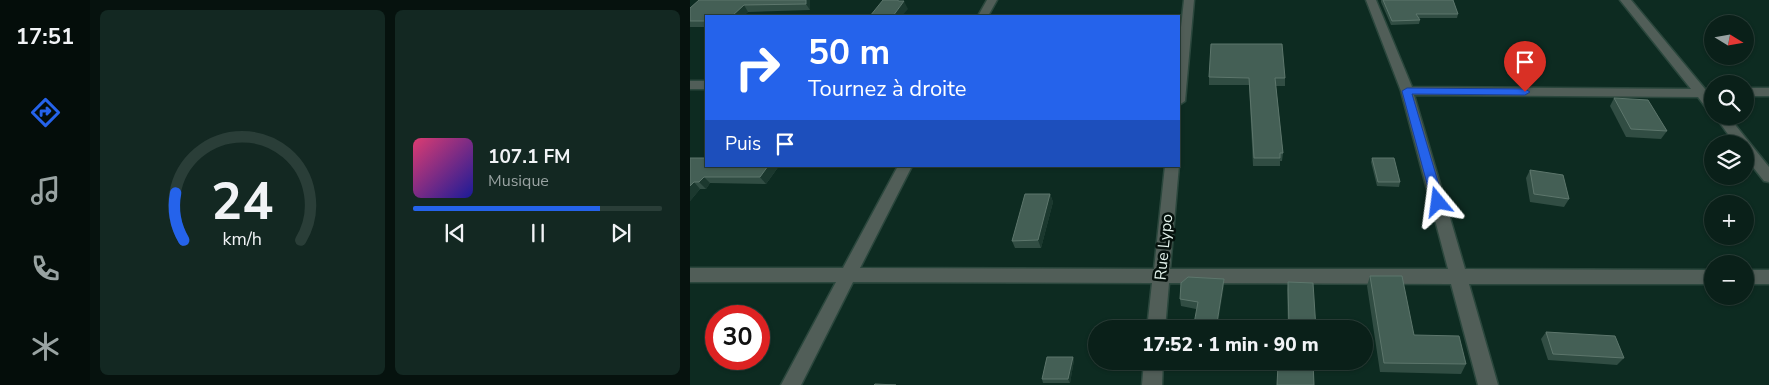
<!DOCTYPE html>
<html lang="fr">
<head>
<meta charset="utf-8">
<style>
	body { margin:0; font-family:"Nunito Sans",sans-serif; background:#132822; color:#f1f3f6; height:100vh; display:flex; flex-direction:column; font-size:19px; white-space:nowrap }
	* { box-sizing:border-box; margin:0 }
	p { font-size:16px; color:#99a3a2 }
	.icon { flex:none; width:28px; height:28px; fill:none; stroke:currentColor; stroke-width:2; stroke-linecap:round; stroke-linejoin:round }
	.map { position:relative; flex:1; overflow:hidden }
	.panel { display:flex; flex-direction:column; gap:10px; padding:10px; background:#06120e; width:600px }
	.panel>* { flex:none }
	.top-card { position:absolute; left:15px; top:15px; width:475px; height:152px; border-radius:0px; box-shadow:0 1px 4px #0004,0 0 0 1px #2a3e38; background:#2563eb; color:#fff; overflow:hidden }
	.needle { width:32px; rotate:101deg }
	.controls { position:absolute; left:1014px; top:15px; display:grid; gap:10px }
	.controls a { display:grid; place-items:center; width:50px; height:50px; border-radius:50%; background:#0a2019; box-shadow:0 1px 4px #0004,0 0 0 1px #2a3e38; font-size:25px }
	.speed { position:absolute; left:15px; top:305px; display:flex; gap:10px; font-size:25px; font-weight:700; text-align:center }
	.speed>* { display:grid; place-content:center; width:65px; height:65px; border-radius:50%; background:#0a2019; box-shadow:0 1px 4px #0004,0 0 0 1px #2a3e38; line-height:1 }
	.speed .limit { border:8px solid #d22; background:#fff; color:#111 }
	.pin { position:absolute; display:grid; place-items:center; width:42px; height:42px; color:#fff; margin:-51px -21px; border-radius:50% 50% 50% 0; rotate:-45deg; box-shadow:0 0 5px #0007 }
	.pin .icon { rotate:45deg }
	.me { position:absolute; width:55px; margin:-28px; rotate:344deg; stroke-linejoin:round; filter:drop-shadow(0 0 4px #0008) }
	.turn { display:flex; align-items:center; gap:18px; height:105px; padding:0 20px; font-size:22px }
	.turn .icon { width:65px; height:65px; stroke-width:2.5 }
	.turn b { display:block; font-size:35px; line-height:42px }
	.then { display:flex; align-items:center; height:48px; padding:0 20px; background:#0003; gap:10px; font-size:19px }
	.panel .card { flex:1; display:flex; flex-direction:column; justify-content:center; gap:8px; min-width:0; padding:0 18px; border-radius:8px; background:#132822 }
	.panel .dial { align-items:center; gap:0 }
	.dial svg { height:130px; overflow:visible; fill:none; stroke:#2a3e38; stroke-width:7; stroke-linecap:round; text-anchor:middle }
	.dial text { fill:#f1f3f6; stroke:none }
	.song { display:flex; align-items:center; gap:15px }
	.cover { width:60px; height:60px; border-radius:8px; background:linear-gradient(135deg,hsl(340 70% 55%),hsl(240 70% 35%)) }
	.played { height:5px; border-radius:2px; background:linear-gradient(90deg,#2563eb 75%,#2a3e38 75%) }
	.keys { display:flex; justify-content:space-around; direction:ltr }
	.panel .tiles { flex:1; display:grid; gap:10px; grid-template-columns:repeat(2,1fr) }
	.trip { position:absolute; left:398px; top:320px; width:285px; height:50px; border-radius:25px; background:#0a2019; box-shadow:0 1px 4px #0004,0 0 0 1px #2a3e38; font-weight:800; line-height:50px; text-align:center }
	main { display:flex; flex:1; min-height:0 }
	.dock { display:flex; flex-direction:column; width:90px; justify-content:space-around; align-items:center; background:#040d0a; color:#99a3a2 }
	.dock .icon { width:35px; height:35px }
	.dock .active { color:#2563eb }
	.dock b { font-size:22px; color:#f1f3f6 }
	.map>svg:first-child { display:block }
</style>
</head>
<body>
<main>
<nav class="dock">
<b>17:51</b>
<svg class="icon active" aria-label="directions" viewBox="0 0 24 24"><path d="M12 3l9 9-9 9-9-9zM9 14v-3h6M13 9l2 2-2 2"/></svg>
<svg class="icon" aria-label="music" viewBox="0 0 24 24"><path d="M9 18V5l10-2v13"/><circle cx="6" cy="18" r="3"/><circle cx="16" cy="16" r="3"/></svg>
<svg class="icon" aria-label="phone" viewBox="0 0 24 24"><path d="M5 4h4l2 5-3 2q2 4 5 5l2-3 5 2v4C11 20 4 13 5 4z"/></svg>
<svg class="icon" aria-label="climate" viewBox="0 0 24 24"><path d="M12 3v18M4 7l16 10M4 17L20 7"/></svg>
</nav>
<section class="panel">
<div class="tiles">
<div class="card dial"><svg viewBox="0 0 100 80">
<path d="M14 69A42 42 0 1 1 86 69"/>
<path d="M14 69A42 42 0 0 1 9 40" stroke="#2563eb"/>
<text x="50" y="56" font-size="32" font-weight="700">24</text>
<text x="50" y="72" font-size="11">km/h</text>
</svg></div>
<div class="card">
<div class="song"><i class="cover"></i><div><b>107.1 FM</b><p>Musique</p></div></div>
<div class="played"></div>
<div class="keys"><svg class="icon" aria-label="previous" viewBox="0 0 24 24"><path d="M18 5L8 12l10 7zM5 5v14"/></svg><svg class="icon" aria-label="pause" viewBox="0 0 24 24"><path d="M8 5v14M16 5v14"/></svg><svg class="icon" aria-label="next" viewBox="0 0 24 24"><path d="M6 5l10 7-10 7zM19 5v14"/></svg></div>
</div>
</div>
</section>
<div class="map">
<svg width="1079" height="385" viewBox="0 0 1079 385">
	<rect width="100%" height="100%" fill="#0d2b21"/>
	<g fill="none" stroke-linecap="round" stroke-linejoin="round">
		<defs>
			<g id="street">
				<path d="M297,0H307L298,16H288Z"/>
				<path d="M494,0H504L495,101L489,105V45Z"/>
				<path d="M676,0H686L722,87L1001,89L930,0H941L1015,89H1022V110L1017,109L1008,97L724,95L775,269L1022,270V284H779L808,385H788L761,284L479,283L475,329H457L462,283L163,282L111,385H91L146,282H0V268H153L208,166H222L170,268L464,269L475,166L489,165L480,269H758L711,91Z"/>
				<rect x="0" y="81" width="16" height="8"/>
				<rect x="1055" y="88" width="24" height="8"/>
				<path d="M1025,116H1038L1079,167V182L1074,181L1055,157V144H1045Z"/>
				<rect x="1055" y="270" width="24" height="14"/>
				<path d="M454,361H473L472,385H452Z"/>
			</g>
		</defs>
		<use href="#street" stroke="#2b473d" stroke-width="3"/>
		<use href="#street" fill="#515e58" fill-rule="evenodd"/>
	</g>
	<g fill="#314d43">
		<path d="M120,0V10L58,12L53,16H16V27H0V8Z"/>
		<path d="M691,0H763L768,14L767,18H729L730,20L729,24L701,25L691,2Z"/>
		<path d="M519,77L595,78V86H586L593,153L592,161H590V166H563L559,85H519Z"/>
		<path d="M924,98L977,131L971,139L936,137L920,106Z"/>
		<path d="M0,158L16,166H89L76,184L20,183L16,189H10L0,201Z"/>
		<path d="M682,158L710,182L709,187L687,186L681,162Z"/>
		<path d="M840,170L879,199L874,207L840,202L836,178Z"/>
		<path d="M360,194L363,202L351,248H325L322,241Z"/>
		<path d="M680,276L724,335L776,364L771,374L690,372L677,286Z"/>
		<path d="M534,279V287L506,309L491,306L490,299Z"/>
		<path d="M598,282L626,329H598L597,290Z"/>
		<path d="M856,332L934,358L927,365L858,360L851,339Z"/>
		<path d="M383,357L384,360L380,383H353L352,379Z"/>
		<path d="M498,361H522L521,368L498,364Z"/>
		<path d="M599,361H626V362H623L624,385H587L588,365L599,366Z"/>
	</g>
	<g fill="#1b382e">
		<path d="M116,0H120V10L116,4Z"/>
		<path d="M214,1L218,9L212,16H203Z"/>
		<path d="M54,5L58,12L53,16H42Z"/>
		<path d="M78,166H89L76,184L70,177Z"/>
		<path d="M14,177L20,183L16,189L9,182Z"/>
		<path d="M4,182L10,189L0,201V186Z"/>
		<path d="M360,194L363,202L351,248L348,240Z"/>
		<path d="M534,279V287L527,329H526Z"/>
		<path d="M383,357L384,360L380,383L378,379Z"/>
	</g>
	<g fill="#445f55" stroke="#5d766c">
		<path d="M9,0H116V4L54,5L42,16H16V21H0V8Z"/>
		<path d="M193,0H207L209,1H214L203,16H180Z"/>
		<path d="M693,0H763L768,14H726L730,20L702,21Z"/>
		<path d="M521,44H592L595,78H585L593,153H590V158H564L559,78L519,77Z"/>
		<path d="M924,98L958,100L977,131L941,129Z"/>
		<path d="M0,158H16V166H78L70,177H14L9,182H4L0,186Z"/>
		<path d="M682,158H704L710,182H688Z"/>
		<path d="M840,170L873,175L879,199L844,194Z"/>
		<path d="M335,194H360L348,240L322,241Z"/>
		<path d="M680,276H712L724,335L769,336L776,364L694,363Z"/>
		<path d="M498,277L534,279L526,329H503L508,302L490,299L491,283Z"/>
		<path d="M598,282L623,283L626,329H599Z"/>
		<path d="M856,332L925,336L934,358L863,354Z"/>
		<path d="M357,357H383L378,379H352Z"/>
		<path d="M600,361H623L624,385H587L588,365L601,366Z"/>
		<path d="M185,384L206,385H184Z"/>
	</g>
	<path fill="#2563eb" stroke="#184099" d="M717,88L835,89L840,92L835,95L722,94L754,202L748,206L742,202L712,91Z"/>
	<g text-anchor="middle" stroke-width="5" stroke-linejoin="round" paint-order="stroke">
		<g font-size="16" fill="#e1f1ea" stroke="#05110c">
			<text transform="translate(473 247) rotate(-84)" y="6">Rue Lypo</text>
		</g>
	</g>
</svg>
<div class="controls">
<a><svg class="needle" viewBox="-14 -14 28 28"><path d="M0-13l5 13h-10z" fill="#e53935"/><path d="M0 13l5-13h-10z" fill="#99a3a2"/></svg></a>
<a><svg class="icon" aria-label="search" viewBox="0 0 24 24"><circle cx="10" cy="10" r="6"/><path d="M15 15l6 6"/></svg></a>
<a><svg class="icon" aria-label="layers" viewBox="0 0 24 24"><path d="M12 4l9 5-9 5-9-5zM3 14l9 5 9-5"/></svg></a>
<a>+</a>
<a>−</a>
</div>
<div class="speed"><div class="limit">30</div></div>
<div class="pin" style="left:835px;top:92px;background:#d93025"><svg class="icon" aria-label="arrive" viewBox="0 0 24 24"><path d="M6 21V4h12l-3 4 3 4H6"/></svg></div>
<svg class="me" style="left:748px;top:202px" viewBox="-20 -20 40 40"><path d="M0-17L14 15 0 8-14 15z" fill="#2563eb" stroke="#fff" stroke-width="4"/></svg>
<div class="trip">17:52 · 1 min · 90 m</div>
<div class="top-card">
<div class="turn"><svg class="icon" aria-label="right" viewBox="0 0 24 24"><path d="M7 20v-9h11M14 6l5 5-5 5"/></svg><div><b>50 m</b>Tournez à droite</div></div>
<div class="then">Puis<svg class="icon" aria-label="arrive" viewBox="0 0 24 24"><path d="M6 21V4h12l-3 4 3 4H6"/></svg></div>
</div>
</div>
</main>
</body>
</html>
